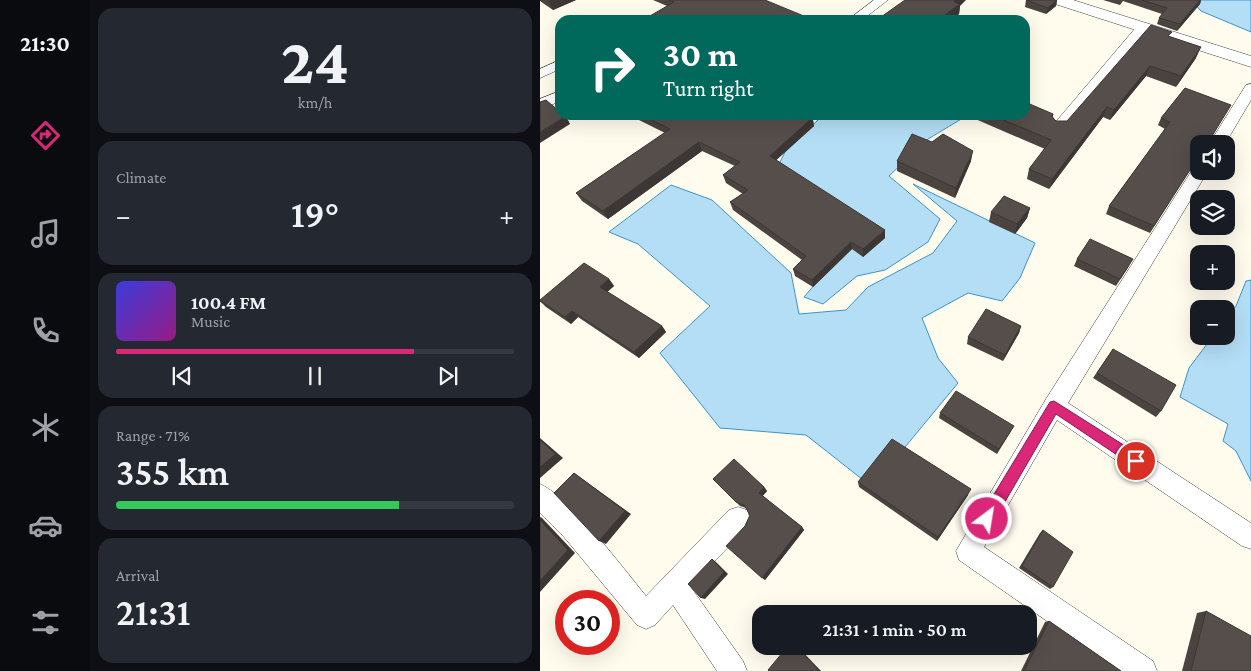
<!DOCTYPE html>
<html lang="en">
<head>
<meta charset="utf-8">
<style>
	body { margin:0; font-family:"Crimson Pro",serif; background:#242831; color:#f1f3f6; height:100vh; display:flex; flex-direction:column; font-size:19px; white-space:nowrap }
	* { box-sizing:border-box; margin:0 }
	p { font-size:16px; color:#9ea1a6 }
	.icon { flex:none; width:28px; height:28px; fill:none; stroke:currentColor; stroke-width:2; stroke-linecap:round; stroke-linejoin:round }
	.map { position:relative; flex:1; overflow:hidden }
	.drawer { display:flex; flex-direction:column; gap:8px; padding:8px; background:#0d0f14; width:450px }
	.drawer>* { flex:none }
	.guide { position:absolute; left:15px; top:15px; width:475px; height:105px; border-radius:15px; box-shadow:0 5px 20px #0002; background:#00695c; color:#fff; overflow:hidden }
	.fabs { position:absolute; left:650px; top:135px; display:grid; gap:10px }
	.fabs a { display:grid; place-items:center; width:45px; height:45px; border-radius:10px; background:#171b24; box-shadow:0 5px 20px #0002; font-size:25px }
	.speed { position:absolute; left:15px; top:590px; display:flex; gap:10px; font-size:25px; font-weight:700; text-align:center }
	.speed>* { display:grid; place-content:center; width:65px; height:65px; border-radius:50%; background:#171b24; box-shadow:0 5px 20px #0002; line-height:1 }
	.speed .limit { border:8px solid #d22; background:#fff; color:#111 }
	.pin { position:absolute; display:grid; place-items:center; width:42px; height:42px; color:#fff; margin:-21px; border:2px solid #fff; border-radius:50%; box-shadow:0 1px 5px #0007 }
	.me { position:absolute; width:55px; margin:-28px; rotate:31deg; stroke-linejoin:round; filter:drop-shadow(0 0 4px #0008) }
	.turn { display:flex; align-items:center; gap:18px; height:105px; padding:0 25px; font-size:22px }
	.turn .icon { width:65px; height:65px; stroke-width:2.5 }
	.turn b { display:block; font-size:35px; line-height:42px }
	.big { font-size:38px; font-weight:600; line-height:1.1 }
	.drawer .tile { flex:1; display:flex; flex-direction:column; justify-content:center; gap:8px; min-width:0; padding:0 18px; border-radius:15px; background:#242831 }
	.drawer .dial { align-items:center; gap:0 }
	.dial b { font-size:65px; line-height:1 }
	.song { display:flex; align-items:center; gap:15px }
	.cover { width:60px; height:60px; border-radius:8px; background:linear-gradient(135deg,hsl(240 70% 55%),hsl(310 70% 35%)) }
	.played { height:5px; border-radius:2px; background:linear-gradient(90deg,#db2777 75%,#363941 75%) }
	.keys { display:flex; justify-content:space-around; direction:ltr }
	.heat { display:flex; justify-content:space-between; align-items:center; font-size:28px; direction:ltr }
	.charge { height:8px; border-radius:4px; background:linear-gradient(90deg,#34c759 71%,#363941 0) }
	.trip { position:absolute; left:212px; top:605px; width:285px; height:50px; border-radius:15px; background:#171b24; box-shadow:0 5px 20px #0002; font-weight:600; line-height:50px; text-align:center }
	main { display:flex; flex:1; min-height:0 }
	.tabs { display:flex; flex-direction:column; width:90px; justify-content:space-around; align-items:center; background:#090b0e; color:#9ea1a6 }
	.tabs .icon { width:35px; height:35px }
	.tabs .active { color:#db2777 }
	.tabs b { font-size:22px; color:#f1f3f6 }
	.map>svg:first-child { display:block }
</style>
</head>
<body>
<main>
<nav class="tabs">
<b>21:30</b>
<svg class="icon active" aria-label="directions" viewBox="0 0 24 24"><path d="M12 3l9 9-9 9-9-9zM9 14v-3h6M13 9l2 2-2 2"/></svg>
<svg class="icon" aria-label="music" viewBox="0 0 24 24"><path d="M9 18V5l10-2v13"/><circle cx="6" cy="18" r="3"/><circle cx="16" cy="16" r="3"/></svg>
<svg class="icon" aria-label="phone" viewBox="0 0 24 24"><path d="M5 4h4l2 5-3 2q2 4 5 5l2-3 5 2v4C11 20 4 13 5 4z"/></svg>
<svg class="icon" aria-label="climate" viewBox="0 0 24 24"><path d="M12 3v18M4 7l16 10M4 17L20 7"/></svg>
<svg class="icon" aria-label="car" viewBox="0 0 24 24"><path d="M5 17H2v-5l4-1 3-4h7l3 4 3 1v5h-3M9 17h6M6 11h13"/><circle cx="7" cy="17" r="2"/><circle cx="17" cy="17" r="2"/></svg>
<svg class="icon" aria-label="filters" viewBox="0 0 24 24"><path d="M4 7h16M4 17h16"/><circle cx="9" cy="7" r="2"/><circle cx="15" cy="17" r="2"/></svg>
</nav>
<section class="drawer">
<div class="tile dial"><b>24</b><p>km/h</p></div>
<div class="tile"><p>Climate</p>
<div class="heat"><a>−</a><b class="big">19°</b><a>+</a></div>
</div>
<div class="tile">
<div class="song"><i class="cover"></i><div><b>100.4 FM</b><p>Music</p></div></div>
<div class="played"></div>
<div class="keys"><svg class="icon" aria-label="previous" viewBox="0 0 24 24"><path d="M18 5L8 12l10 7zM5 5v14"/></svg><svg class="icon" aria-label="pause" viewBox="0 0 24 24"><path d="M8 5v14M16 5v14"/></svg><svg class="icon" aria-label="next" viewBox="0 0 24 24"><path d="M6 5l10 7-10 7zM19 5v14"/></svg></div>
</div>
<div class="tile"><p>Range · 71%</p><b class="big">355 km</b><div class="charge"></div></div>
<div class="tile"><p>Arrival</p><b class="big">21:31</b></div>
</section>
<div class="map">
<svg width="711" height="671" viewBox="0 0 711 671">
	<rect width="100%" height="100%" fill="#fffbed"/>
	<g fill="#b3def5" stroke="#3b95cb">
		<path d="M651,0H711V32L661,11Z"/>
		<path d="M283,115H428L388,139L349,176L400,219L388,242L345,270L317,276L283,304L264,297L289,268L234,174L245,152Z"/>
		<path d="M373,184L495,243L480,278L462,301L428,293L382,318L398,358L418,383L332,487L266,435L180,428L120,353L170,306L98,244L69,232L131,185L172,200L251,273L259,314L306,310L328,287L393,253L417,221Z"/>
		<path d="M711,280V481L696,451L683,441L688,424L640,397L649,368L673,336H686V319L696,306L706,281Z"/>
	</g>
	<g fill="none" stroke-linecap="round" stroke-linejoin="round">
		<defs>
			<g id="minor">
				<path d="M334,0H348L322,20H308Z"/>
				<path d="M603,24L608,25L609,28L608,31L524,130H514L511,127L514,124L598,25Z"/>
				<path d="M20,60V69L0,78V69Z"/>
				<path d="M711,84V100L685,144H669L706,85Z"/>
				<path d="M20,91V101L0,110V99Z"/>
				<path d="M659,166V171H668L528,403L711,523V549L702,546L517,420L444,547L613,661L617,671H579L419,560L416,551L506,399L654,167Z"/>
				<path d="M0,484C30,497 83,568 106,596L189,510L198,507L207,510L210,519L207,528L150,586L203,661L207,671H177L133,605L115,625L106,629L97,625L24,537L0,513Z"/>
			</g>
			<path id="tertiary" d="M509,0H533L711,56V67L512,3Z"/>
		</defs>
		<use href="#minor" stroke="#404040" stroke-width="1"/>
		<use href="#tertiary" stroke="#404040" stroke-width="1"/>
		<use href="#minor" fill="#fff" fill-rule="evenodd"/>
		<use href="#tertiary" fill="#fff" fill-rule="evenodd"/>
	</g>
	<g fill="#4a4340">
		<path d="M0,0H36L13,10L0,1Z"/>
		<path d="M113,0H225L127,6Z"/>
		<path d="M486,0H517L516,6L506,14L485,7Z"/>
		<path d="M563,0H661L660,4L637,31L617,24L619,18L622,14L583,1L580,5Z"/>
		<path d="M420,6L419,14L411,20H341V17Z"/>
		<path d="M630,37L656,58L636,87L606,76L570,120L563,117L509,189L487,179L489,169L505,149L433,118V115L513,114V117L516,121H527Z"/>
		<path d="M645,88L659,144V164L652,166L610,233L566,214L569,206L625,129L618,125L621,118Z"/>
		<path d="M95,115H279L273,120L274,126L236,160L345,238L323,257L312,249L273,287L255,276L253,269L262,260L193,210L190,202L203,194L186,183L183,175L195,166L162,151L68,219L42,201L36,193L125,133L97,119Z"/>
		<path d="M357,161H431L415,198L357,171Z"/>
		<path d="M490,208L487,218L475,234L449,222L451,212Z"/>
		<path d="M537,259L589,266L576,286L534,266Z"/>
		<path d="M69,279L74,286L67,292L122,326L126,332L99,358L38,317L31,324L6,307L0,301Z"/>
		<path d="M481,326L479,333L463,361L427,344L428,337Z"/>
		<path d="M573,349L621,411L616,417L553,378Z"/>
		<path d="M400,413L471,431L457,454L399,418Z"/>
		<path d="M173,479L224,487L227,491L222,496L262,527L264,530L225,580L205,526L210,515L206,508L200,506Z"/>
		<path d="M318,482L428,495L397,541L319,487Z"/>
		<path d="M503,530L513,587L510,589L479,568L500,533Z"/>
		<path d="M666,611L711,671H642L657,613Z"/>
		<path d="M509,621L581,671H481L505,622Z"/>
	</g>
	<g fill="#3c3734">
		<path d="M12,0H36L13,10L9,1Z"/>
		<path d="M415,0H426L420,6L419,14L411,20H398Z"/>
		<path d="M517,0L516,6L506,14L508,8Z"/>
		<path d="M660,0H661L660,4L637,31L640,24Z"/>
		<path d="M661,47L656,58L636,87L641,76Z"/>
		<path d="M610,66L606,76L570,120L574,110Z"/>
		<path d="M567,107L563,117L509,189L512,179Z"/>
		<path d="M267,115H279L273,120L274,126L232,164L230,156Z"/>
		<path d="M26,116L30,124L0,143V132Z"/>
		<path d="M159,142L162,151L68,219L63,211Z"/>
		<path d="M433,151L431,161L415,198L416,188Z"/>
		<path d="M490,208L487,218L475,234L477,224Z"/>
		<path d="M345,230V238L323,257V249Z"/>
		<path d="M311,242L312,249L273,287L272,280Z"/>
		<path d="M69,279L74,286L65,294L60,287Z"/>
		<path d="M32,311L38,317L31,324L25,317Z"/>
		<path d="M122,326L126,332L99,358L94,352Z"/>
		<path d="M481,326L479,333L463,361L465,355Z"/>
		<path d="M0,438L23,458L0,478Z"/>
		<path d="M34,473L91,514L66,544L59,541Z"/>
		<path d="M224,487L227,491L222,497L219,493Z"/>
		<path d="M431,489L428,495L397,541L398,537Z"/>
		<path d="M0,517L2,518L35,553L0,592Z"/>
		<path d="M262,527L264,530L225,580L222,578Z"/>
		<path d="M172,559L176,562L188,574L165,599L161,598Z"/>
		<path d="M256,646H257L281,671H279Z"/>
	</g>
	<g fill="#564e4a" stroke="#3c3734">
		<path d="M129,0H225L271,19L270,20H103L134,2Z"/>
		<path d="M365,0H415L414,2L420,4L398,20H349L341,17Z"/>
		<path d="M486,0H517L508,8Z"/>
		<path d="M602,0H660L640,24L619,18L627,8Z"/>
		<path d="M611,25L632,32L628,36L661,47L641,76L610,66L574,110L567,107L512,179L489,169L511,140L452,115H485V102L513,114L512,117L516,121H527Z"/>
		<path d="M645,88L691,105L672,136L673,138H680L676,144H659V158L657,159L614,226L569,206L630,122L621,118Z"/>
		<path d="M6,100L20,112V115H24L26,116L0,132V102Z"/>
		<path d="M102,115H267L272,118L230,156L345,230L323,249L311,242L272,280L253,269L266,256L190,202L208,190L183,175L200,162L159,142L63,211L36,193L130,129Z"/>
		<path d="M372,134L392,142L403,134L433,151L416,188L357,161Z"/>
		<path d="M464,196L490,208L477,224L451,212Z"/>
		<path d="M550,239L593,259L580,279L537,259Z"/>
		<path d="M44,263L69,279L60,287L122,326L94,352L32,311L25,317L0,301V300Z"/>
		<path d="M446,309L481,326L465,355L428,337Z"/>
		<path d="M573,349L636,385L621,411L557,373Z"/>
		<path d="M416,391L474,426L459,449L400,413Z"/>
		<path d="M352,439L431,489L398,537L318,482Z"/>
		<path d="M0,440L16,454L0,467Z"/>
		<path d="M194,459L224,487L219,493L262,527L222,578L186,546L205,526L210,515L204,505L196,502L173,479Z"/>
		<path d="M34,473L85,511L59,541L14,493Z"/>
		<path d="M0,520L28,550L0,581Z"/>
		<path d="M503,530L533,552L513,587L482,566Z"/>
		<path d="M172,559L184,572L161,598L148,584Z"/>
		<path d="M666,611L711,636V671H651Z"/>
		<path d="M509,621L581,671H484Z"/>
		<path d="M248,646H256L279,671H229L228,670Z"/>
	</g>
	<path fill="#db2777" stroke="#8e194d" d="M514,401L601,456L603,461L601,465L596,467L592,465L516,414L452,524L447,526L442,524L440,519L442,514L510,402Z"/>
</svg>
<div class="fabs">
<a><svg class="icon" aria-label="sound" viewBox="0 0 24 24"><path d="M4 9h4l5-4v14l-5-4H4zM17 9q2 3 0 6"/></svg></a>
<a><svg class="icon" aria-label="layers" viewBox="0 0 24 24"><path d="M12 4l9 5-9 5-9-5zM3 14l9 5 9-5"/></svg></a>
<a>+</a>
<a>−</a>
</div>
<div class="speed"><div class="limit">30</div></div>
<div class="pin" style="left:596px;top:461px;background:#d93025"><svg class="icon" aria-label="arrive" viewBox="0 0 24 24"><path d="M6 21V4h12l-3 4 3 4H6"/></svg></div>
<svg class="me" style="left:447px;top:519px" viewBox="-20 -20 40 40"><circle r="17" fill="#db2777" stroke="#fff" stroke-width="3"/><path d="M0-11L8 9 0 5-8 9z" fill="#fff"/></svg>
<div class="trip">21:31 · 1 min · 50 m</div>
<div class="guide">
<div class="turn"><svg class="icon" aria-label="right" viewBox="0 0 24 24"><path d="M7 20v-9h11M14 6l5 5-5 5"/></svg><div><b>30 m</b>Turn right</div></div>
</div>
</div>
</main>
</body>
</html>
